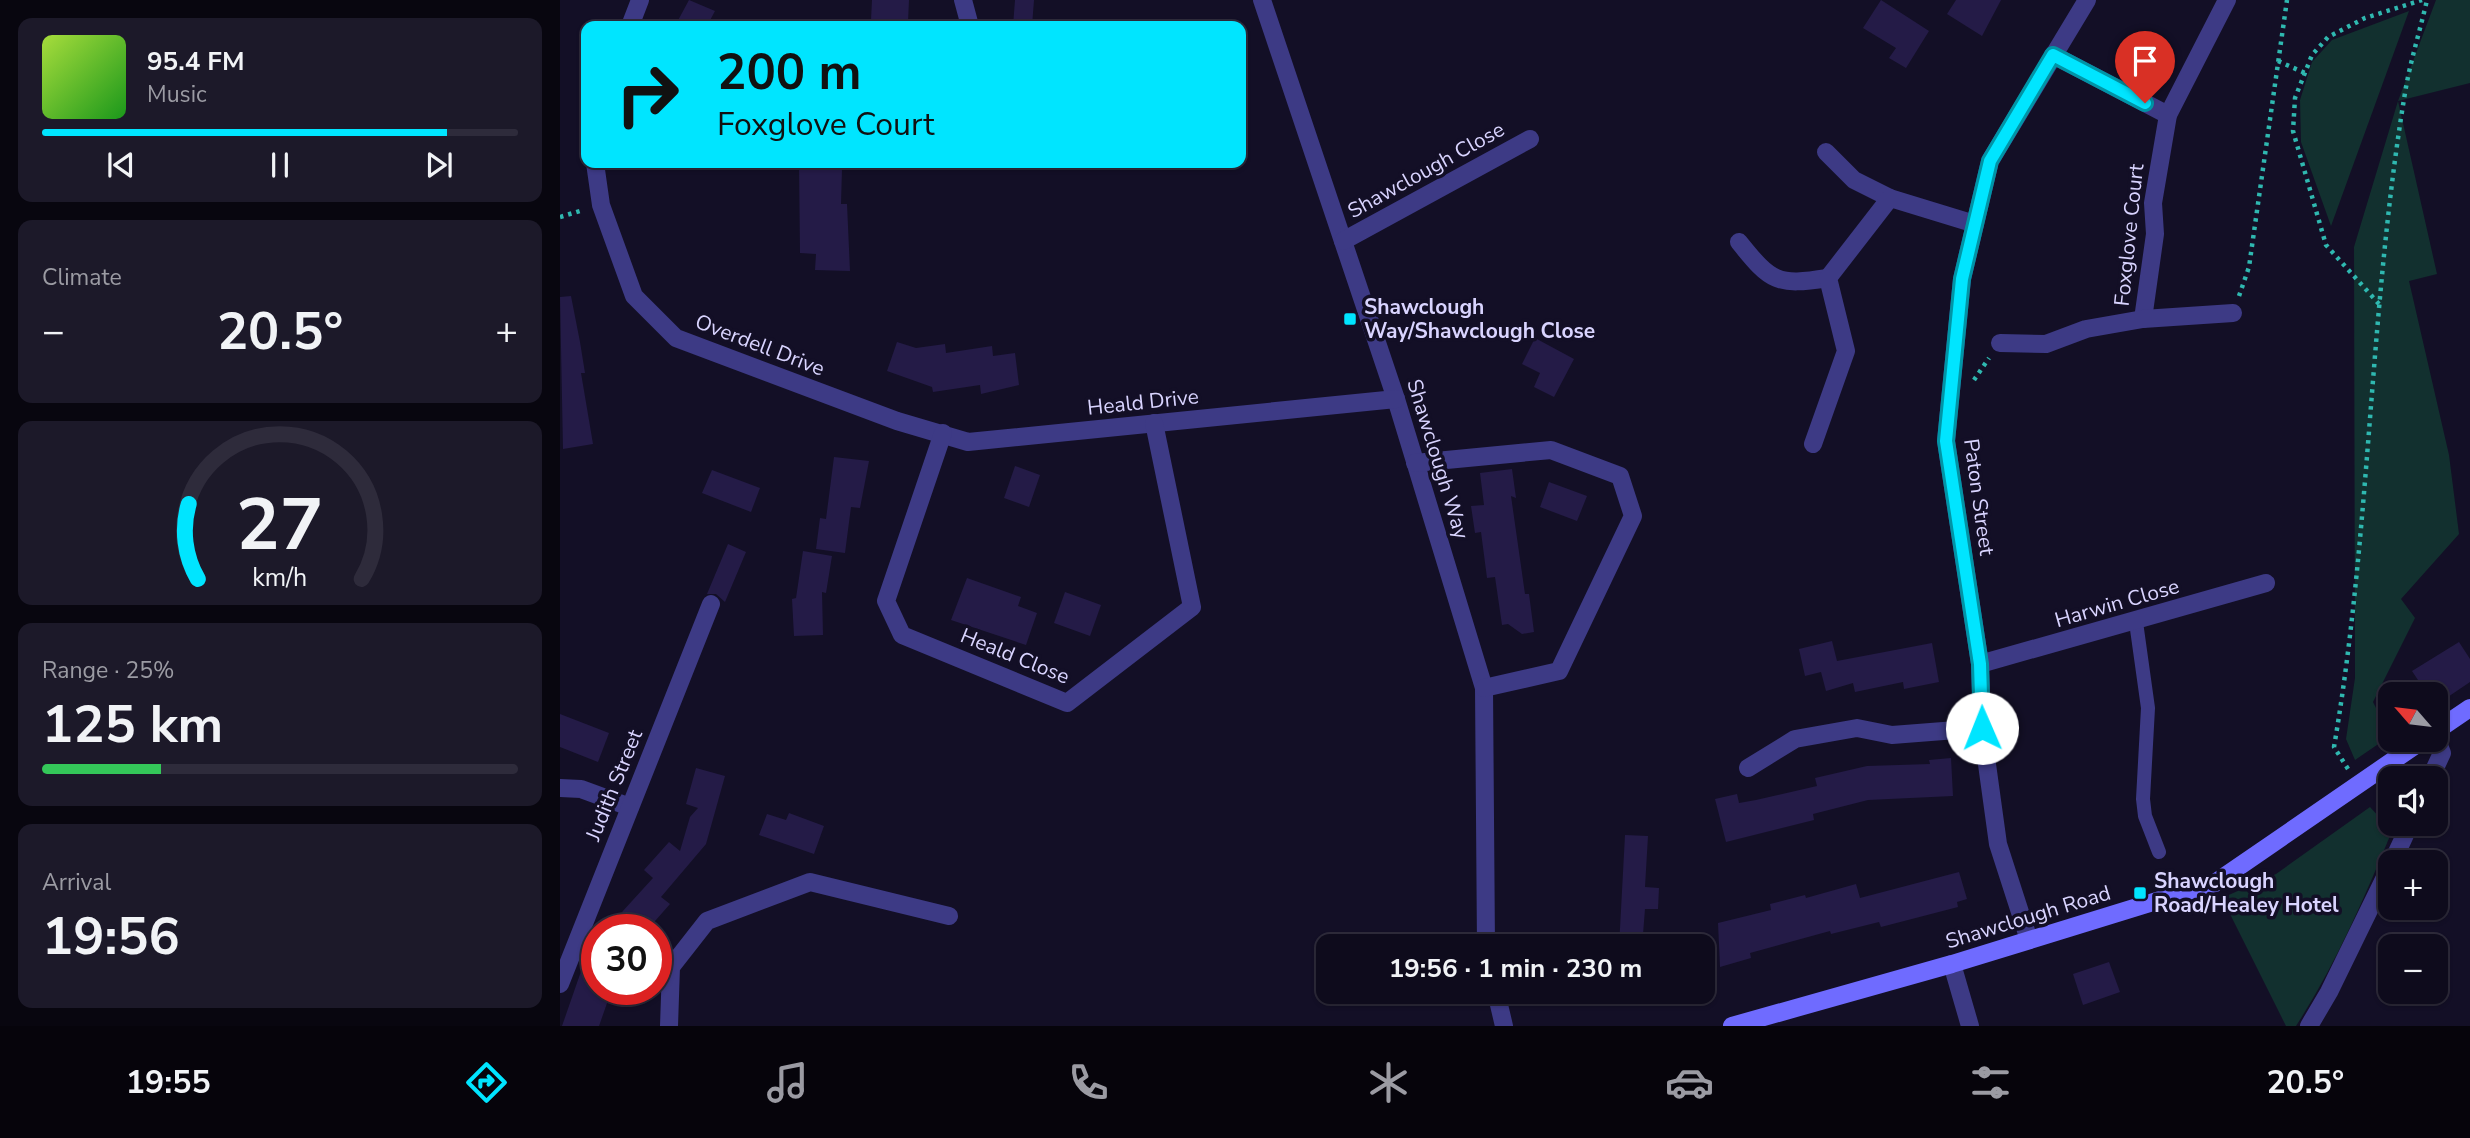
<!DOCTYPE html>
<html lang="en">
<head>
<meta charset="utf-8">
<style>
	body { margin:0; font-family:"Nunito Sans",sans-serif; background:#1c1929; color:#f1f3f6; height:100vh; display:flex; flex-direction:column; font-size:26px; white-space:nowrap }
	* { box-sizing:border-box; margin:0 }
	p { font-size:23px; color:#9b9ba3 }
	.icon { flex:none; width:38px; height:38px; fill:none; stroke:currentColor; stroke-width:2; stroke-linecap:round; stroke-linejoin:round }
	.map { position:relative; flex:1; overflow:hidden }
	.panel { display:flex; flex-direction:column; gap:18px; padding:18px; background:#08060f; width:560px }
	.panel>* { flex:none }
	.guide { position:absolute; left:21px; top:21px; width:665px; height:147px; border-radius:14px; box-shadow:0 2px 5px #0004,0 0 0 2px #2e2b3b; background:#00e5ff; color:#111; overflow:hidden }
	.needle { width:46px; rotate:298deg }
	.tools { position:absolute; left:1818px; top:682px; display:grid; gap:14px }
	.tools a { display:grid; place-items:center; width:70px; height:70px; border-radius:14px; background:#0e0b1c; box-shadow:0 2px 5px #0004,0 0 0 2px #2e2b3b; font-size:35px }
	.speed { position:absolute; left:21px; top:914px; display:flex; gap:14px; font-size:35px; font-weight:700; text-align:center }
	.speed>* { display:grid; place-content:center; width:91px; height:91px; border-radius:50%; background:#0e0b1c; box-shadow:0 2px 5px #0004,0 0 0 2px #2e2b3b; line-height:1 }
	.speed .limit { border:10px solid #d22; background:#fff; color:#111 }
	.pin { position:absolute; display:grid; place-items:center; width:60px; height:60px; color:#fff; margin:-72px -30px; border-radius:50% 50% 50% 0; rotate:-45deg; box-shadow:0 0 7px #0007 }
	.pin .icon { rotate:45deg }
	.me { position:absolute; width:77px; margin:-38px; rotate:359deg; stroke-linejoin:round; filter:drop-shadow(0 0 5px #0008) }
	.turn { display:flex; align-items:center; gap:24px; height:147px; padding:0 21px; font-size:32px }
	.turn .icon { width:91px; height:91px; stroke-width:2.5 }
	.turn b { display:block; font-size:49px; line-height:60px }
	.big { font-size:52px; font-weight:700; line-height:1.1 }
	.panel .card { flex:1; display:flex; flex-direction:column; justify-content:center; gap:10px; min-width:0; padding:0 24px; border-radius:14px; background:#1c1929 }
	.panel .dial { align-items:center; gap:0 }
	.dial svg { height:182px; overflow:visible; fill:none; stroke:#2e2b3b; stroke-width:7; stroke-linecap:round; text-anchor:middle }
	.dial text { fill:#f1f3f6; stroke:none }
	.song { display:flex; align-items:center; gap:21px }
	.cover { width:84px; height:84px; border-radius:10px; background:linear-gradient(135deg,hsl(80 70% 55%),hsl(120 70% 35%)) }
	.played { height:7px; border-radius:4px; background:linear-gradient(90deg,#00e5ff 85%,#2e2b3b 85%) }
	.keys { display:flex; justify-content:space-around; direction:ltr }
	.heat { display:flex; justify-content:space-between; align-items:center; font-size:38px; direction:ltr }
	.charge { height:10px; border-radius:5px; background:linear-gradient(90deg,#34c759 25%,#2e2b3b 0) }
	.trip { position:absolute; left:756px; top:934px; width:399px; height:70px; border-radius:14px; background:#0e0b1c; box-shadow:0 2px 5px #0004,0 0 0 2px #2e2b3b; font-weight:700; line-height:70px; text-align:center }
	.tab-bar { display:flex; height:112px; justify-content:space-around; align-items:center; background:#06040b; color:#9b9ba3 }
	.tab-bar .icon { width:49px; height:49px }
	.tab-bar .active { color:#00e5ff }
	.tab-bar b { font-size:32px; color:#f1f3f6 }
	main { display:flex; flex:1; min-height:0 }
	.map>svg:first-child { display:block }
</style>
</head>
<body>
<main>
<section class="panel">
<div class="card">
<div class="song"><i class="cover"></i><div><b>95.4 FM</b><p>Music</p></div></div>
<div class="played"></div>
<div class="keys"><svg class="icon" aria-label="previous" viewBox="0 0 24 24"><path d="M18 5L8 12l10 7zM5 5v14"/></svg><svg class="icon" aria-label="pause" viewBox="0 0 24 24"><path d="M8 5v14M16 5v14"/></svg><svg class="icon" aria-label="next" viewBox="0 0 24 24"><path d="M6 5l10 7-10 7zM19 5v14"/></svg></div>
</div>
<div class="card"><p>Climate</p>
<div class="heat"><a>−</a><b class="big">20.5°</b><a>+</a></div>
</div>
<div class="card dial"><svg viewBox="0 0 100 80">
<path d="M14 69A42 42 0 1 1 86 69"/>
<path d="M14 69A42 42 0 0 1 10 36" stroke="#00e5ff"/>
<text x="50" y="56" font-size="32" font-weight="700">27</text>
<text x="50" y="72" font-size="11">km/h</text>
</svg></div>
<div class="card"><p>Range · 25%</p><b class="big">125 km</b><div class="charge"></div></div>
<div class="card"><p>Arrival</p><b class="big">19:56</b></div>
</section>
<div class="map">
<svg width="1910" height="1026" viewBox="0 0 1910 1026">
	<rect width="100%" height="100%" fill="#130f26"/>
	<g fill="#12302f">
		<path d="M1876,0H1910V83L1838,101L1877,274L1849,281L1889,455L1899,534L1841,599L1855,618L1813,702L1830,736L1795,760L1786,739L1795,678L1794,247L1838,101Z"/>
		<path d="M1849,11L1771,226L1741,142L1740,100L1752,62L1772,40Z"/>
		<path d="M1810,807L1832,831C1804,899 1776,964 1736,1026H1726L1662,898L1716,874Z"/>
	</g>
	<g fill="#241b47">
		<path d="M129,0L155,11L147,26H115Z"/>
		<path d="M312,0H349L348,22L311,20Z"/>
		<path d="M455,0H474L472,26H453Z"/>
		<path d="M1321,0L1369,31L1346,68L1329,58L1336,48L1303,28Z"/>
		<path d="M1396,0H1441L1422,36L1387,14Z"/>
		<path d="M239,163H278V169H282L281,204H287L290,271L255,270L256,254L240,253Z"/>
		<path d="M11,296L20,342L25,373H21L33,444L3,449L0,297Z"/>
		<path d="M975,338L1014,359L994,397L974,387L980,373L962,364Z"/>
		<path d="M337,342L356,348L385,344L386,353L432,346L433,356L455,353L459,385L421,394L420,385L373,392L372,387L327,371Z"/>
		<path d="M274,457L309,461L300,508L291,507L285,553L256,549L260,518L266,519Z"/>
		<path d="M455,466L480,475L469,507L444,498Z"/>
		<path d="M952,469L956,498L951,496L965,594H969L974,632L962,634L948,624L942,625L935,577L927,578L921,532L915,533L911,506L924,505L920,473Z"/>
		<path d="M152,470L200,488L191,512L142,493Z"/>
		<path d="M989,482L1027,496L1017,521L980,507Z"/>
		<path d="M168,544L186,552L165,602L156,594H147Z"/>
		<path d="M243,551L272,556L266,593L262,592L263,635L234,636L232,599L236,598Z"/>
		<path d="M407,578L461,597L458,606L477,613L466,645L391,620Z"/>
		<path d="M505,592L541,605L530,636L494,623Z"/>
		<path d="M1272,641L1277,661L1372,643L1379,682L1344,689L1343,682L1295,692L1293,683L1266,691L1261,672L1245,676L1239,649Z"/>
		<path d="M1899,642L1910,659V682L1876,705V695H1868L1852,671Z"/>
		<path d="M0,714L49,733L38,762L0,747Z"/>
		<path d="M1391,758L1393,796L1308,800L1253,814L1254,820L1166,842L1155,799L1177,794L1179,803L1196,800L1257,786L1255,778L1307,766L1370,764L1369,760Z"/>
		<path d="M136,768L165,776L146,844L101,897L110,904L88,929H57L68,917L62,912L93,878L84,870L109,842L120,851L130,817L138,808L126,804Z"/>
		<path d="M229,813L264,826L254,854L199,835L207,814L226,820Z"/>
		<path d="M1065,835L1088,836L1085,887L1099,888L1098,909H1085L1082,947H1059Z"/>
		<path d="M1399,872L1407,899L1397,902L1398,907L1321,927L1319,922L1271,934L1270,931L1190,953L1191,958L1160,967L1158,923L1211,910L1210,904L1245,895L1246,898L1296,884L1300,898Z"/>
		<path d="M34,934H37V989H52L39,1026H2Z"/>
		<path d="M1549,962L1560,992L1523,1005L1513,974Z"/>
	</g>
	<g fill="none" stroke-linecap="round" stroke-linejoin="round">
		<g stroke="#2fb8b0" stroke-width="4.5" stroke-dasharray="3.5 5" stroke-linecap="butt">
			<path d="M1718,61L1745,73"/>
			<path d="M0,217L23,210"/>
			<path d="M1679,296L1689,267L1727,0"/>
			<path d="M1819,304L1766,245L1733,131L1735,98L1752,55L1768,37L1805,18L1862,0"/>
			<path d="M1414,380L1429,358"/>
			<path d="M1788,769L1774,747C1811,531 1809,309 1845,93C1850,62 1860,31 1867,0"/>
		</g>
		<path stroke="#3d3a85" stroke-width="14" d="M1576,622L1588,708L1583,799L1585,816L1599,852"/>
		<g stroke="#3d3a85" stroke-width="18">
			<path d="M403,0L410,26"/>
			<path d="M702,0L836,399L924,688L926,947"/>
			<path d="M70,26L80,0"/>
			<path d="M1493,55L1608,115"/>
			<path d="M1266,152L1294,180L1330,198"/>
			<path d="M35,163L41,205L74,296L116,338L337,421L408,442L836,399"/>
			<path d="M783,241L970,139"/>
			<path d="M1179,242C1211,282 1217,286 1268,278"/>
			<path d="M1583,319L1595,234L1593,203L1608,115L1667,0"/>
			<path d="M1440,343L1486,344L1526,329L1583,319L1673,313"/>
			<path d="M383,433L326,601L342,635L507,703L632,607L594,423"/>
			<path d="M1253,444L1286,351L1268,278L1330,198L1415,224"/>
			<path d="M855,463L991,450L1060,476L1073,516L999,671L924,688"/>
			<path d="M1420,664L1706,583"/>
			<path d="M1188,768L1235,739L1297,728L1332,735L1422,728"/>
			<path d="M1870,779L1882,753L1876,738"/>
			<path d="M0,788L21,789L70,807"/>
			<path d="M1832,863L1850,824"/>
			<path d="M1469,940L1438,844L1422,728L1420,664L1386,441L1402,279L1430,161L1527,0"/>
			<path d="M1392,964L1410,1026"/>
			<path d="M0,984L151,604"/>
			<path d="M936,992L944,1026"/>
			<path d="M109,1026L111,967L147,921L250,882L389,916"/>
			<path d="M1749,1026L1769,992L1830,867"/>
		</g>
		<g stroke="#6f6bff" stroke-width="18">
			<path d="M1876,731L1910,708"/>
			<path d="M1172,1026L1392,964L1655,883L1863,740"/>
		</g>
	</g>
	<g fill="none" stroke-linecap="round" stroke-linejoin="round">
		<defs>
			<path id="route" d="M1422,728L1420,664L1386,441L1402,279L1430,161L1493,55L1585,103"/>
		</defs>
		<use href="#route" stroke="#0095a6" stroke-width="18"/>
		<use href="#route" stroke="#00e5ff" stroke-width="12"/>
	</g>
	<g fill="#00e5ff" stroke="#130f26" stroke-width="2.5">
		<rect x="783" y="312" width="14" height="14" rx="3.5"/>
		<rect x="1573" y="886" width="14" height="14" rx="3.5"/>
	</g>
	<g text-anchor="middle" stroke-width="7" stroke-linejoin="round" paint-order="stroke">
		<g font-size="21" fill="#d9d4ff" stroke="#130f26">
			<text transform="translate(866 170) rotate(-29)" y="7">Shawclough Close</text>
			<text transform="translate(1569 235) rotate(-84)" y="7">Foxglove Court</text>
			<text transform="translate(200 345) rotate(21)" y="7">Overdell Drive</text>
			<text transform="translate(583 402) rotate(-6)" y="7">Heald Drive</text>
			<text transform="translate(878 459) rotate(73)" y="7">Shawclough Way</text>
			<text transform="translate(1419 497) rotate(82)" y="7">Paton Street</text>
			<text transform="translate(1557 603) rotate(-16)" y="7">Harwin Close</text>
			<text transform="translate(455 656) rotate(22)" y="7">Heald Close</text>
			<text transform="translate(54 785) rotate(-68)" y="7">Judith Street</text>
			<text transform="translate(1468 917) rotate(-17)" y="7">Shawclough Road</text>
		</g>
		<g font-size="21" font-weight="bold" fill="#d9d4ff" stroke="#130f26" text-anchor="start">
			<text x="804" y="314">Shawclough<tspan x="804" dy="24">Way/Shawclough Close</tspan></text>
			<text x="1594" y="888">Shawclough<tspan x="1594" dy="24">Road/Healey Hotel</tspan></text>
		</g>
	</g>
</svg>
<div class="tools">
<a><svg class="needle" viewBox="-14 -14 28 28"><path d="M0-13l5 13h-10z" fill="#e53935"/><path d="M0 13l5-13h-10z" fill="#9b9ba3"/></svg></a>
<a><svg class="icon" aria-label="sound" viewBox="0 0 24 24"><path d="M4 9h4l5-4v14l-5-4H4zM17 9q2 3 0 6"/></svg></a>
<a>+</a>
<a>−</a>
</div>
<div class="speed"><div class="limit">30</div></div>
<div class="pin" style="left:1585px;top:103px;background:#d93025"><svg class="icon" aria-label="arrive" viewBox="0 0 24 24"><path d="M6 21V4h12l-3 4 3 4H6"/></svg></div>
<svg class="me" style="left:1422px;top:728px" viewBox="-20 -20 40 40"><circle r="19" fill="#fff"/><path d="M0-13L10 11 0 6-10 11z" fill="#00e5ff"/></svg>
<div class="trip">19:56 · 1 min · 230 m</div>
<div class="guide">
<div class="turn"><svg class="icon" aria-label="right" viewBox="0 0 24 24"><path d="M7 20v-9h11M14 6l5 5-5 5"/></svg><div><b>200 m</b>Foxglove Court</div></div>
</div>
</div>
</main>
<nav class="tab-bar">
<b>19:55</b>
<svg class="icon active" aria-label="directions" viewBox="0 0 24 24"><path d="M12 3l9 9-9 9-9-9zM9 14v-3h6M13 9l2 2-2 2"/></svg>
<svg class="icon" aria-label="music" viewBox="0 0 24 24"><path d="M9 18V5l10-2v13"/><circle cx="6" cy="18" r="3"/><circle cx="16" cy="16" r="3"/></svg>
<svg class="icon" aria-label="phone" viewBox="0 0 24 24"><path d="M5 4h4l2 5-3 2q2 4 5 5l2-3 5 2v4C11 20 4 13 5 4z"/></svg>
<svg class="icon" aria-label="climate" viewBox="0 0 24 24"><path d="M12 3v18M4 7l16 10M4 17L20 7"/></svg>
<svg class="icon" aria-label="car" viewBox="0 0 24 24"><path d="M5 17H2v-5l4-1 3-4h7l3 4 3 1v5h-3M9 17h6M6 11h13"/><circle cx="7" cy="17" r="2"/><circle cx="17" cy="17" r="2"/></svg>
<svg class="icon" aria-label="filters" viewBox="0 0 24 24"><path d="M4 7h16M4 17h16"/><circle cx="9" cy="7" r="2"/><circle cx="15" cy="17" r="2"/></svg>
<b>20.5°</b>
</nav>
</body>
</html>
